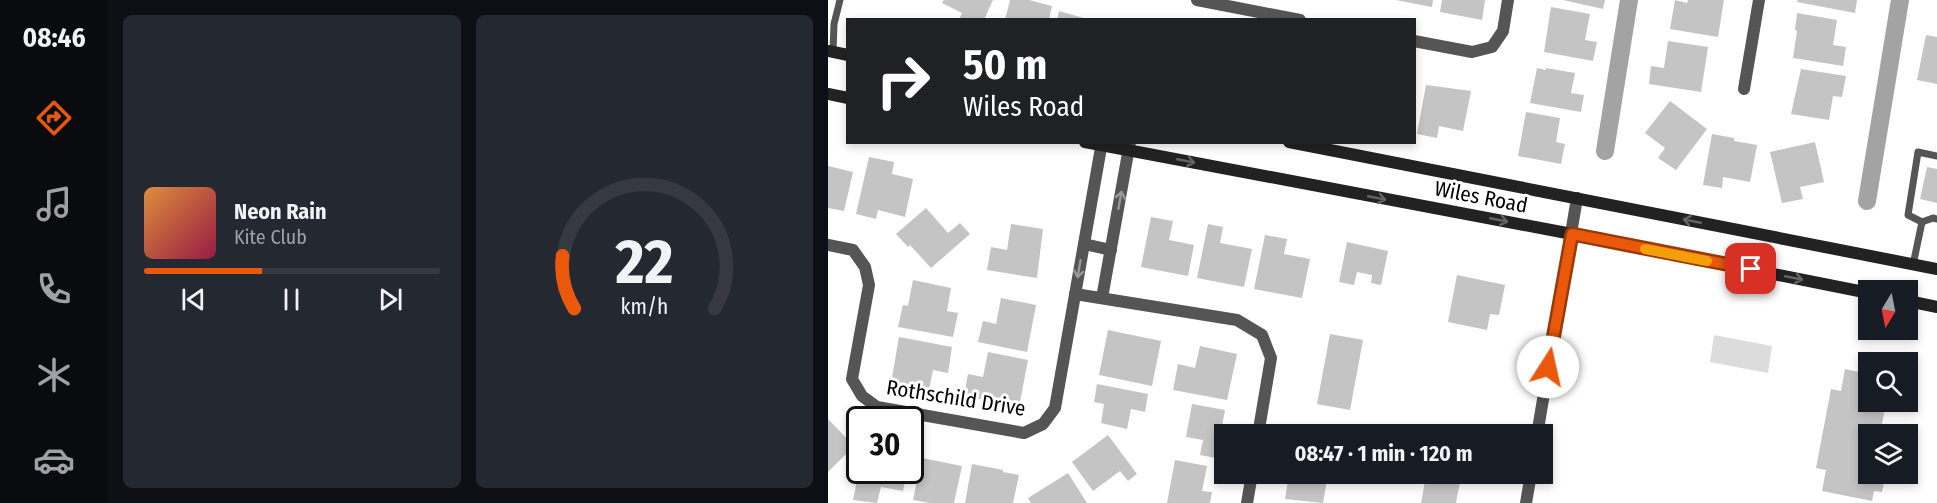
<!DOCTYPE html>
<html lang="en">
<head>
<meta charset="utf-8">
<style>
	body { margin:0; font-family:"Fira Sans Condensed",sans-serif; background:#242831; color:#f1f3f6; height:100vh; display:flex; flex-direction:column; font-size:22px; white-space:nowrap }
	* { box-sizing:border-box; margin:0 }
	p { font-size:20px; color:#9ea1a6 }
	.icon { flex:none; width:33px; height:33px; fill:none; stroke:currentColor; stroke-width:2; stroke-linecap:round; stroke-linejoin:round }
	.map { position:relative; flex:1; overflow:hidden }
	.sheet { display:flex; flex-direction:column; gap:15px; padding:15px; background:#0d0f14; width:720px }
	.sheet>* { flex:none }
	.top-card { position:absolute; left:18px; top:18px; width:570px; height:126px; border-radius:0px; box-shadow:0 3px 9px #0003; background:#202124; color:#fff; overflow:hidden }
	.needle { width:39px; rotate:190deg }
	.controls { position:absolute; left:1030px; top:280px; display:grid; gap:12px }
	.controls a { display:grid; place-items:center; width:60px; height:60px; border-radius:0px; background:#171b24; box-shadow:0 3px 9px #0003; font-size:30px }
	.speed { position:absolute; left:18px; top:406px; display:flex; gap:12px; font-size:30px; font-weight:700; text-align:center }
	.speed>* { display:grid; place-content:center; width:78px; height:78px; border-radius:50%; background:#171b24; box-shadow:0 3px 9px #0003; line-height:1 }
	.speed .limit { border:3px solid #111; border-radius:9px; background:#fff; color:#111 }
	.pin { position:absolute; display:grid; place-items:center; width:51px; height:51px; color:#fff; margin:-26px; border-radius:12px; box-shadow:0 3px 9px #0006 }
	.me { position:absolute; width:66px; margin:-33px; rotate:10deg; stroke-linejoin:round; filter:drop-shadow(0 0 4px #0008) }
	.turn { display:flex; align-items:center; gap:21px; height:126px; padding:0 18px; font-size:27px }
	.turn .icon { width:78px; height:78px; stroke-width:2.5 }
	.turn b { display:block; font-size:42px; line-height:51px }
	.sheet .tile { flex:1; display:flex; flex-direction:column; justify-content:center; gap:9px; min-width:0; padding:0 21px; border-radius:9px; background:#242831 }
	.sheet .dial { align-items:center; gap:0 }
	.dial svg { height:156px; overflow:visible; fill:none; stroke:#363941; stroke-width:7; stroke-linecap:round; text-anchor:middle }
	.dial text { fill:#f1f3f6; stroke:none }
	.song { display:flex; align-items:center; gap:18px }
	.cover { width:72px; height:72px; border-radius:9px; background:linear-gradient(135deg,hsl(30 70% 55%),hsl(340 70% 35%)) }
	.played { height:6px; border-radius:3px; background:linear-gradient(90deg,#ea580c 40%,#363941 40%) }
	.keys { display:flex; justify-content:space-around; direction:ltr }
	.sheet .tiles { flex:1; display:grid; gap:15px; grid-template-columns:repeat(2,1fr) }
	.trip { position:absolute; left:386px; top:424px; width:339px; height:60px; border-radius:0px; background:#171b24; box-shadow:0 3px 9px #0003; font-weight:700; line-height:60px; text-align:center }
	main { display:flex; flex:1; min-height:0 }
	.tab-bar { display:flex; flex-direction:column; width:108px; justify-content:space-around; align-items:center; background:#090b0e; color:#9ea1a6 }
	.tab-bar .icon { width:42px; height:42px }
	.tab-bar .current { color:#ea580c }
	.tab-bar b { font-size:27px; color:#f1f3f6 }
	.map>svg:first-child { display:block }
</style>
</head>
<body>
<main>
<nav class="tab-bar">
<b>08:46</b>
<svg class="icon current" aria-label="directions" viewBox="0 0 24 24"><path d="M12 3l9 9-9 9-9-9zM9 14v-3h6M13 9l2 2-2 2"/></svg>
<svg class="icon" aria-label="music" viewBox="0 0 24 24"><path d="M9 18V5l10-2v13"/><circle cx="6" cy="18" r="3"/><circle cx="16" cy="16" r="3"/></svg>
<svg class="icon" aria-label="phone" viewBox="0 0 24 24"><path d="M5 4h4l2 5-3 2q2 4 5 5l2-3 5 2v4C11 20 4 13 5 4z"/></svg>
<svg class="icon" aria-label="climate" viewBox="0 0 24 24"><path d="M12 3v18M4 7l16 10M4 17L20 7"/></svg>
<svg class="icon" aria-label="car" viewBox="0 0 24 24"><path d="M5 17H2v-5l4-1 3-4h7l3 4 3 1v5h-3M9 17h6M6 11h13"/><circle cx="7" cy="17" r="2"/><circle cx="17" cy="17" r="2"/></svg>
</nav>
<section class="sheet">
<div class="tiles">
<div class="tile">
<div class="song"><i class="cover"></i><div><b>Neon Rain</b><p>Kite Club</p></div></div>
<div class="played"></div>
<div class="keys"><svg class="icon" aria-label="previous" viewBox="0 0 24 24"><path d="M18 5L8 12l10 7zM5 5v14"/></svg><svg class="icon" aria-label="pause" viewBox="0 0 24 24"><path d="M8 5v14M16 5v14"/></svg><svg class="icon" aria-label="next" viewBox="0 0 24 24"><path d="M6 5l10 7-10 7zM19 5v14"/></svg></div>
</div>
<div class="tile dial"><svg viewBox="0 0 100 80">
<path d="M14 69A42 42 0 1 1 86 69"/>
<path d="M14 69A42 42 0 0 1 8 42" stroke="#ea580c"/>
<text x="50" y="56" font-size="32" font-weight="700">22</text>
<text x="50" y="72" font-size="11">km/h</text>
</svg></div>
</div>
</section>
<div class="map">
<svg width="1109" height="503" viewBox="0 0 1109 503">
	<rect width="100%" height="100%" fill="#fff"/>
	<path fill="#dcdcdc" d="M886,335L944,346L940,373L882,362Z"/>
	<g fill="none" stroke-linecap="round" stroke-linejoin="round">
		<g stroke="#a3a3a3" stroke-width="18">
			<path d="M777,151L801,0"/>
			<path d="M1039,201L1072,0"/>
		</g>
	</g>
	<g fill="#c4c4c4">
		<path d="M116,0H165L156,20H131L134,13L114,3Z"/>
		<path d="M182,0H201L224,6L221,20H177Z"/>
		<path d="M568,0H605L604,7Z"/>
		<path d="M614,0H657L654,20L612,12Z"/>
		<path d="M735,0H777L775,9Z"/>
		<path d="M847,0L859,3L860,0H896L890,37L842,29Z"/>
		<path d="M970,0H1029L1027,13L969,2Z"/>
		<path d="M723,7L762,14L757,40L769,42L765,61L716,52Z"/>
		<path d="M231,11L259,19L258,20H229Z"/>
		<path d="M969,13L1009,20L1005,45L1018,47L1015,66L965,58L969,31L967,30Z"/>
		<path d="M1098,35L1109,37V84L1089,80Z"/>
		<path d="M840,41L880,47L873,92L821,84L823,66L836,68Z"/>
		<path d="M709,68L718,70V68L747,73L743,93L756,95L753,112L702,103Z"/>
		<path d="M973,69L1018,76L1014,97L1005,96L1001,120L963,114Z"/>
		<path d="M598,85L643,91L635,131L611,126L609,138L589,134Z"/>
		<path d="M842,101L879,129L848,170L830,158L837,148L817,133Z"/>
		<path d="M698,112L732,118L728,142L737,144L733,164L690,156Z"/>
		<path d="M884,134L906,138V141L929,145L922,182L895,177L894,188L875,185Z"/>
		<path d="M987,142L996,182L972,187L975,199L954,203L942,152Z"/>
		<path d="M41,157L66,162L64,174L85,179L77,217L50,210L48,219L28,214Z"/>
		<path d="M0,166L25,172L16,211L0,208Z"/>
		<path d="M1099,167L1109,169V203L1092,199Z"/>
		<path d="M98,208L120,233L132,223L142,234L103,268L82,245L80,247L68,234Z"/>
		<path d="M323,217L345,221L341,240L366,245L360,276L313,267Z"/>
		<path d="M183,224L215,229L209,278L159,270L163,247L179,250Z"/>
		<path d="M380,224L395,227L392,243L424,249L416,287L369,278Z"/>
		<path d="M437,235L459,239L456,254L482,259L474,298L426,289Z"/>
		<path d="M519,242L560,251L553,285L543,283L544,275L529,272L526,285L511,282Z"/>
		<path d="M629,275L677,285L671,315L662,314L659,330L620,322Z"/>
		<path d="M85,280L123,288L119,311L130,313L125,337L70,327L75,305L80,306Z"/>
		<path d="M173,298L208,305L199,352L150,342L155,321L168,324Z"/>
		<path d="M280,330L333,341L324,386L271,375Z"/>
		<path d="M502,334L535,340L522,410L489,404Z"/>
		<path d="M71,337L124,347L120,373L105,370L101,390L63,383Z"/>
		<path d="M372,346L409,354L399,400L345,390L350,364L367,368Z"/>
		<path d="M160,352L200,360L191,407L136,396L140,374L155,377Z"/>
		<path d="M1017,369L1041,374V402H1072L1070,411L1057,408L1053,429L1057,430L1056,435H1041V474H1058L1054,492L1046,491L1044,501L994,491L998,470L988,468L1003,389L1013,391Z"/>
		<path d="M269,384L320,394L317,412L303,409L299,429L273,423L276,404L266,402Z"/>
		<path d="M364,404L397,410L388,458L372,455L375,440L358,437Z"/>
		<path d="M0,419L26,446L0,472Z"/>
		<path d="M280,435L309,474L300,481L292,471L265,491L244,462Z"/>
		<path d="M94,458L134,466L126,503H102L85,500Z"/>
		<path d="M347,460L379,466L374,491L384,492L382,503H339Z"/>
		<path d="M144,464L175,470V472L191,475L185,503H137Z"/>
		<path d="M31,471H79L75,491L53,487L49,503L25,500Z"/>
		<path d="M240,473L259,503H203L200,498Z"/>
		<path d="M461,474H500L495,503L457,499Z"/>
		<path d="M598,476L632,482L628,503H593Z"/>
	</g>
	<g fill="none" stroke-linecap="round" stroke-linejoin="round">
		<g stroke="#555" stroke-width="7">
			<path d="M5,52L6,24L12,0"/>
			<path d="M1094,222L1080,215L1090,152L1109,156"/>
			<path d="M1085,265L1094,222L1105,218L1109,219"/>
		</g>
		<g stroke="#555" stroke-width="12">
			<path d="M369,0L472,20"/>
			<path d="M586,41L644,52L664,47L675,31L680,0"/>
			<path d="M916,89L931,0"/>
			<path d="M256,244L283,250"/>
			<path d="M0,245L25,250L37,267L41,285L24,379L34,396L49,407L196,433L215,424L227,408L274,142"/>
			<path d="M247,294L409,320L434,335L443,358L430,435"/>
			<path d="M274,298L302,142"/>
			<path d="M709,435L749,198"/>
			<path d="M419,503L424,474"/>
			<path d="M698,503L703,474"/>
		</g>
		<g stroke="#222" stroke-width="12">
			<path d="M0,51L20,55"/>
			<path d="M0,94L20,98"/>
			<path d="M257,142L744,234L1041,293"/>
			<path d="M461,142L1109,269"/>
			<path d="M1080,301L1109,307"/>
		</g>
	</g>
	<defs><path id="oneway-shaft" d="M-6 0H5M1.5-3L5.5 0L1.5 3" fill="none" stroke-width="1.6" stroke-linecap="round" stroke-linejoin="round" transform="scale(1.5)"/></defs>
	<g stroke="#646464">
		<use href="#oneway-shaft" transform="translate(358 161) rotate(11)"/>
		<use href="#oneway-shaft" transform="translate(549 198) rotate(11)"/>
		<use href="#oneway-shaft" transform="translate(671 220) rotate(11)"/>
		<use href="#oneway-shaft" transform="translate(864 221) rotate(-169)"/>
		<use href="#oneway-shaft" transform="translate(966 278) rotate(11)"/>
	</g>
	<g stroke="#999">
		<use href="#oneway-shaft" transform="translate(292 200) rotate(-80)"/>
		<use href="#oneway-shaft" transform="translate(251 269) rotate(100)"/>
	</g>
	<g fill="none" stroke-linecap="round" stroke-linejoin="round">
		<defs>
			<path id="route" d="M720,367L744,234L923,269"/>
		</defs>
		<use href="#route" stroke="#983908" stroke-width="15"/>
		<use href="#route" stroke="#ea580c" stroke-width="10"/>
		<path stroke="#f59e0b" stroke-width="10" d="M817,249L879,261"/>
	</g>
	<g text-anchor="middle" stroke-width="6" stroke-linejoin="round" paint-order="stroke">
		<g font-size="21" fill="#000" stroke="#fff">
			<text transform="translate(653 197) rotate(11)" y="7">Wiles Road</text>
			<text transform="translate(128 398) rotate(9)" y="7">Rothschild Drive</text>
		</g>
	</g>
</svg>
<div class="controls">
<a><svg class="needle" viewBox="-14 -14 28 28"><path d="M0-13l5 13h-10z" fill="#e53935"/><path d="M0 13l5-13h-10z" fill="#9ea1a6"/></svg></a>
<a><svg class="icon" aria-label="search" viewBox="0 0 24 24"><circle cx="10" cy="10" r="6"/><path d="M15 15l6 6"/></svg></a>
<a><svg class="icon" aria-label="layers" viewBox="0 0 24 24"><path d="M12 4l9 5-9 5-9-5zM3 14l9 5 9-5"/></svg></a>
</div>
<div class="speed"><div class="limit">30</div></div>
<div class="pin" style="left:923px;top:269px;background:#d93025"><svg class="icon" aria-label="arrive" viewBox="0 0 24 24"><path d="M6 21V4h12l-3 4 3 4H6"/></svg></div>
<svg class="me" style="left:720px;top:367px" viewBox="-20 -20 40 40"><circle r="19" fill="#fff"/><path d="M0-13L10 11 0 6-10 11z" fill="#ea580c"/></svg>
<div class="trip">08:47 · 1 min · 120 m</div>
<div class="top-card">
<div class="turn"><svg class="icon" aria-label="right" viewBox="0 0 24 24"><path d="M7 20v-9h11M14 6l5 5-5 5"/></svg><div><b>50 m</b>Wiles Road</div></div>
</div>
</div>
</main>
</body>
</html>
